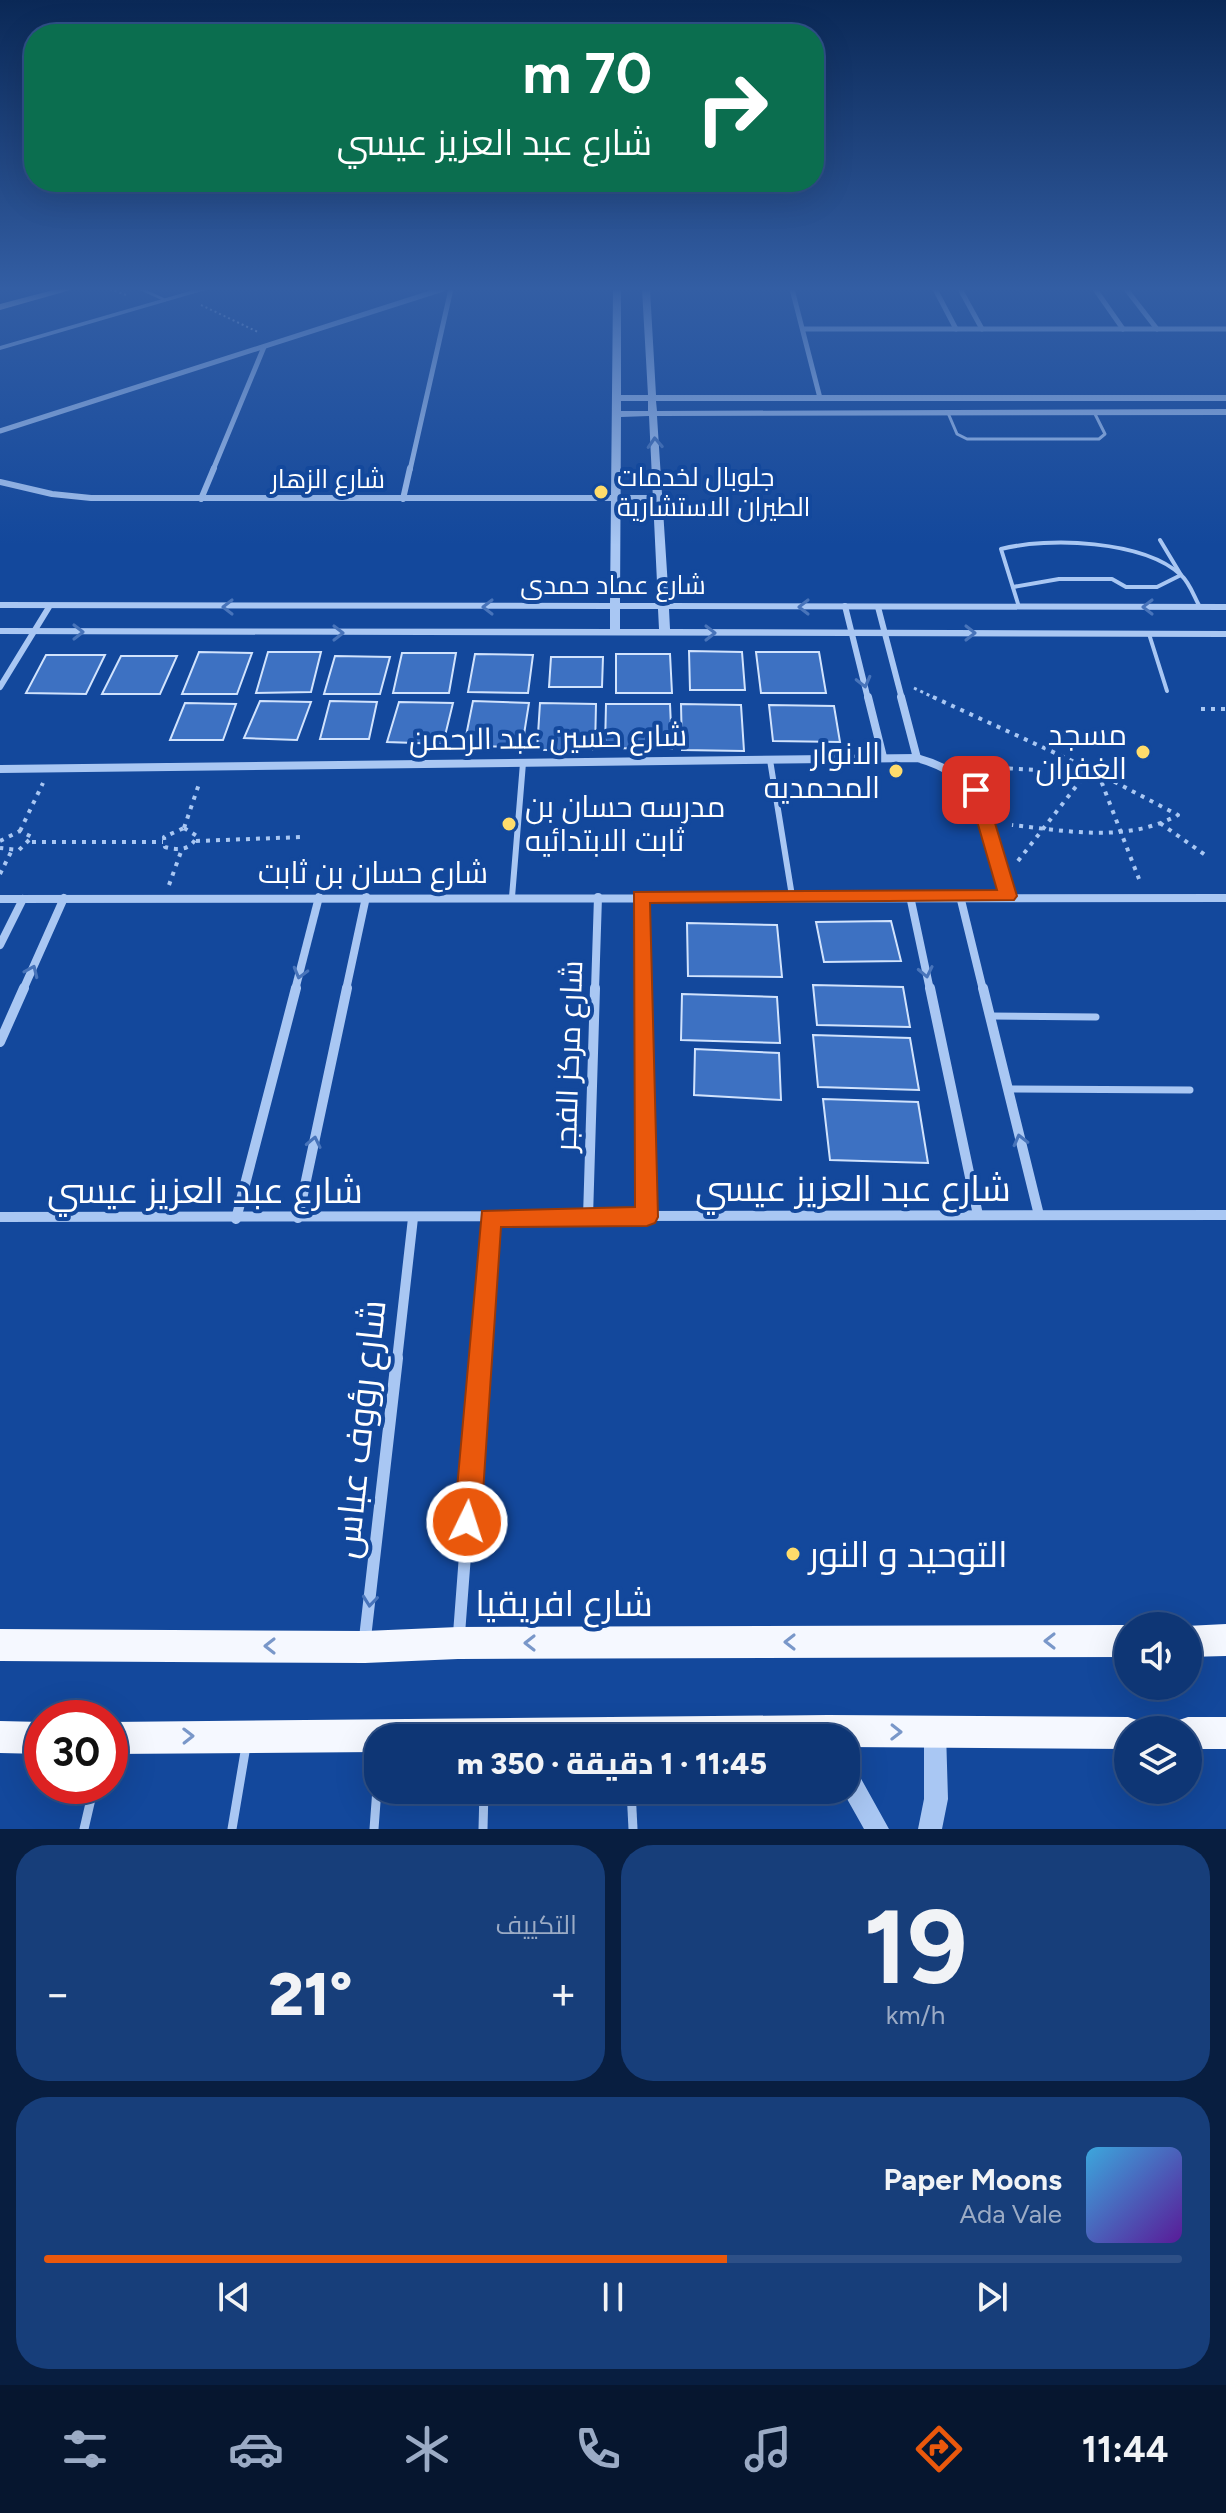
<!DOCTYPE html>
<html lang="ar">
<head>
<meta charset="utf-8">
<style>
	body { margin:0; font-family:Figtree,Cairo,sans-serif; background:#173e7a; color:#f1f3f6; direction:rtl; height:100vh; display:flex; flex-direction:column; font-size:30px; white-space:nowrap }
	* { box-sizing:border-box; margin:0 }
	p { font-size:26px; color:#9babc5 }
	.icon { flex:none; width:44px; height:44px; fill:none; stroke:currentColor; stroke-width:2; stroke-linecap:round; stroke-linejoin:round }
	.map { position:relative; height:1829px; overflow:hidden; direction:ltr }
	.side { display:flex; flex-direction:column; gap:16px; padding:16px; background:#081e40; flex:1 }
	.side>* { flex:none }
	.banner { position:absolute; left:24px; top:24px; width:800px; height:168px; border-radius:32px; box-shadow:0 8px 32px #0002,0 0 0 2px #2e5087; direction:rtl; background:#0b6e4f; color:#fff; overflow:hidden }
	.fabs { position:absolute; left:1114px; top:1612px; display:grid; gap:16px }
	.fabs a { display:grid; place-items:center; width:88px; height:88px; border-radius:50%; background:#0e3675; box-shadow:0 8px 32px #0002,0 0 0 2px #2e5087; font-size:40px }
	.speed { position:absolute; left:24px; top:1700px; display:flex; gap:16px; font-size:40px; font-weight:700; text-align:center }
	.speed>* { display:grid; place-content:center; width:104px; height:104px; border-radius:50%; background:#0e3675; box-shadow:0 8px 32px #0002,0 0 0 2px #2e5087; line-height:1 }
	.speed .limit { border:12px solid #d22; background:#fff; color:#111 }
	.pin { position:absolute; display:grid; place-items:center; width:68px; height:68px; color:#fff; margin:-34px; border-radius:16px; box-shadow:0 4px 12px #0006 }
	.me { position:absolute; width:88px; margin:-44px; rotate:4deg; stroke-linejoin:round; filter:drop-shadow(0 0 6px #0008) }
	.turn { display:flex; align-items:center; gap:28px; height:168px; padding:0 40px; font-size:36px }
	.turn .icon { width:104px; height:104px; stroke-width:2.5 }
	.turn b { display:block; font-size:56px; line-height:68px }
	.big { font-size:60px; font-weight:800; line-height:1.1 }
	.side .card { flex:1; display:flex; flex-direction:column; justify-content:center; gap:12px; min-width:0; padding:0 28px; border-radius:32px; background:#173e7a }
	.side .dial { align-items:center; gap:0 }
	.dial b { font-size:104px; line-height:1 }
	.song { display:flex; align-items:center; gap:24px }
	.cover { width:96px; height:96px; border-radius:12px; background:linear-gradient(135deg,hsl(200 70% 55%),hsl(270 70% 35%)) }
	.played { height:8px; border-radius:4px; background:linear-gradient(90deg,#ea580c 60%,#2e5087 60%) }
	.keys { display:flex; justify-content:space-around; direction:ltr }
	.heat { display:flex; justify-content:space-between; align-items:center; font-size:44px; direction:ltr }
	.side .tiles { flex:1; display:grid; gap:16px; grid-template-columns:1fr 1fr }
	.card:last-child { grid-column:span 2 }
	.trip { position:absolute; left:364px; top:1724px; width:496px; height:80px; border-radius:32px; background:#0e3675; box-shadow:0 8px 32px #0002,0 0 0 2px #2e5087; font-weight:800; line-height:80px; text-align:center; direction:rtl }
	.dock { display:flex; height:128px; justify-content:space-around; align-items:center; background:#06162f; color:#9babc5 }
	.dock .icon { width:56px; height:56px }
	.dock .current { color:#ea580c }
	.dock b { font-size:36px; color:#f1f3f6 }
	.map>svg:first-child { display:block }
</style>
</head>
<body>
<div class="map">
<svg width="1226" height="1829" viewBox="0 0 1226 1829">
	<rect width="100%" height="100%" fill="#13489c"/>
	<g fill="#3d71c2" stroke="#d1e3fd" stroke-width="2">
		<path d="M689,651L742,652L745,690H690Z"/>
		<path d="M199,652L252,653L237,694H182Z"/>
		<path d="M268,652H321L311,692L256,693Z"/>
		<path d="M756,652H819L826,693H761Z"/>
		<path d="M402,653H456L449,693H393Z"/>
		<path d="M475,654L533,655L528,693L468,692Z"/>
		<path d="M616,654H670L672,693H616Z"/>
		<path d="M46,655H105L86,694L26,693Z"/>
		<path d="M121,656H177L160,694H102Z"/>
		<path d="M335,656L390,657L380,694H324Z"/>
		<path d="M551,657H603L602,687H549Z"/>
		<path d="M260,701L311,702L297,740L244,738Z"/>
		<path d="M330,701L377,702L369,739H320Z"/>
		<path d="M473,701L529,703L522,747L464,746Z"/>
		<path d="M399,702L453,703L443,744L387,742Z"/>
		<path d="M185,703L236,704L223,740H170Z"/>
		<path d="M540,703L596,704L595,750H537Z"/>
		<path d="M606,704H670L672,749L605,748Z"/>
		<path d="M681,704L741,705L744,751L682,750Z"/>
		<path d="M769,705L834,706L840,742L773,741Z"/>
		<path d="M891,921L901,961L824,962L816,922Z"/>
		<path d="M687,923L777,925L782,977L688,976Z"/>
		<path d="M813,985L903,987L910,1027L817,1025Z"/>
		<path d="M682,994L777,997L780,1043L681,1040Z"/>
		<path d="M813,1035L910,1038L919,1090L818,1087Z"/>
		<path d="M695,1049L779,1053L781,1100L694,1095Z"/>
		<path d="M823,1099L918,1102L928,1163L830,1160Z"/>
	</g>
	<g fill="none" stroke-linecap="round" stroke-linejoin="round">
		<g stroke="#a9c7f3" stroke-width="2" stroke-dasharray="2 3" stroke-linecap="butt">
			<path d="M110,289L126,295"/>
			<path d="M201,305L258,332"/>
		</g>
		<path stroke="#a9c7f3" stroke-width="3" stroke-dasharray="3 4" stroke-linecap="butt" d="M914,688L937,699"/>
		<g stroke="#a9c7f3" stroke-width="4" stroke-dasharray="4 6" stroke-linecap="butt">
			<path d="M933,697L1090,769L1178,815C1127,843 1068,831 1012,825"/>
			<path d="M1201,709H1226"/>
			<path d="M969,766L1086,773"/>
			<path d="M1098,773L1139,879"/>
			<path d="M1160,823L1208,857"/>
			<path d="M184,828L197,836C191,850 179,851 165,847L164,837Z"/>
			<path d="M184,828L200,781"/>
			<path d="M20,831L43,783"/>
			<path d="M0,841L20,831L32,837L19,850L0,848"/>
			<path d="M196,841L303,837"/>
			<path d="M32,842H163"/>
			<path d="M1018,861L1085,775"/>
			<path d="M0,874L11,852"/>
			<path d="M169,885L182,849"/>
		</g>
		<g stroke="#a9c7f3" stroke-width="3">
			<path d="M141,289L165,300"/>
			<path d="M948,413L957,434L967,439H1099L1105,434L1094,412"/>
		</g>
		<g stroke="#a9c7f3" stroke-width="4">
			<path d="M1013,587L1059,579H1112L1126,587H1157L1181,575L1160,540"/>
			<path d="M1019,607L1001,549C1048,537 1143,540 1181,575C1190,583 1194,597 1200,607"/>
			<path d="M1149,634L1167,691"/>
		</g>
		<g stroke="#a9c7f3" stroke-width="6">
			<path d="M770,760L792,896"/>
			<path d="M512,897L523,763"/>
		</g>
		<g stroke="#a9c7f3" stroke-width="7">
			<path d="M990,1016L1096,1017"/>
			<path d="M1008,1089L1190,1090"/>
		</g>
		<g stroke="#a9c7f3" stroke-width="9">
			<path d="M631,1790L633,1829"/>
			<path d="M84,1829L94,1786"/>
			<path d="M232,1829L246,1746"/>
			<path d="M374,1829L378,1775"/>
			<path d="M483,1829L484,1790"/>
		</g>
		<g stroke="#a9c7f3" stroke-width="5">
			<path d="M792,289L820,398"/>
			<path d="M935,289L956,329"/>
			<path d="M960,289L982,329"/>
			<path d="M1095,289L1123,329"/>
			<path d="M1126,289L1157,329"/>
			<path d="M803,329H1226"/>
			<path d="M0,431L443,289"/>
			<path d="M213,470L264,347"/>
			<path d="M410,470L451,289"/>
		</g>
		<g stroke="#a9c7f3" stroke-width="6">
			<path d="M0,482L52,494L91,498H658"/>
			<path d="M201,499L214,468"/>
			<path d="M403,499L410,468"/>
			<path d="M845,606L868,699"/>
			<path d="M878,607L902,699"/>
			<path d="M0,687L49,607"/>
		</g>
		<g stroke="#a9c7f3" stroke-width="8">
			<path d="M868,697L883,757"/>
			<path d="M901,697L917,758"/>
			<path d="M0,769L917,758C991,778 991,831 1008,896"/>
			<path d="M910,896L930,990"/>
			<path d="M960,896L983,990"/>
			<path d="M640,897L642,990"/>
			<path d="M0,899L1226,898"/>
			<path d="M0,945L23,899"/>
			<path d="M23,990L64,898"/>
			<path d="M295,990L319,897"/>
			<path d="M346,990L366,897"/>
			<path d="M595,990L598,897"/>
		</g>
		<g stroke="#a9c7f3" stroke-width="10">
			<path d="M642,988L647,1217"/>
			<path d="M930,988L978,1215"/>
			<path d="M983,988L1039,1215"/>
			<path d="M0,1042L24,988"/>
			<path d="M0,1217L1226,1215"/>
			<path d="M588,1217L595,988"/>
			<path d="M298,1218L347,988"/>
			<path d="M236,1219L296,988"/>
			<path d="M397,1360L413,1218"/>
			<path d="M479,1360L490,1217"/>
		</g>
		<g stroke="#a9c7f3" stroke-width="12">
			<path d="M459,1634L480,1358"/>
			<path d="M365,1638L397,1358"/>
		</g>
		<g fill="#a9c7f3" fill-rule="evenodd">
			<path d="M197,289H209L0,350V346Z"/>
			<path d="M613,289H621V395H648L642,289H650L656,395H1226V401H656L657,411L1226,409V415L657,416L669,603L1226,604V610L669,609L670,629L1226,631V637L0,634V628L610,629V609L0,608V602L610,603ZM621,401H648V411H621ZM649,416L658,603H620L621,417ZM620,609H658L659,629H620Z"/>
			<path d="M935,1721L943,1724L946,1732L948,1799L942,1829H918L924,1799V1732L927,1724Z"/>
			<path d="M846,1762L854,1766L889,1829H864L842,1790H846Z"/>
		</g>
		<g fill="#f5f8ff" fill-rule="evenodd">
			<path d="M57,289H74L0,310V304Z"/>
			<path d="M1226,1624V1656L1188,1657L1186,1626Z"/>
			<path d="M1128,1625V1657L458,1659L365,1663L0,1661V1629L365,1631L458,1627Z"/>
			<path d="M828,1715L1128,1717L1140,1721L1143,1730H1128V1749L846,1747V1738H378V1752L110,1754V1722Z"/>
			<path d="M1188,1717H1226V1749H1188V1730H1173L1176,1721Z"/>
			<path d="M0,1721L42,1722V1754L0,1753Z"/>
		</g>
	</g>
	<defs><path id="oneway-chevron" d="M-2-3.5L2.5 0L-2 3.5" fill="none" stroke-width="1.6" stroke-linecap="round" stroke-linejoin="round" transform="scale(2)"/></defs>
	<g stroke="#4874ba">
		<use href="#oneway-chevron" transform="translate(655 443) rotate(-93)"/>
		<use href="#oneway-chevron" transform="translate(228 607) rotate(-180)"/>
		<use href="#oneway-chevron" transform="translate(488 607) rotate(-180)"/>
		<use href="#oneway-chevron" transform="translate(804 607) rotate(180)"/>
		<use href="#oneway-chevron" transform="translate(1148 607) rotate(-180)"/>
		<use href="#oneway-chevron" transform="translate(78 632)"/>
		<use href="#oneway-chevron" transform="translate(338 633)"/>
		<use href="#oneway-chevron" transform="translate(710 633)"/>
		<use href="#oneway-chevron" transform="translate(970 633)"/>
		<use href="#oneway-chevron" transform="translate(864 682) rotate(76)"/>
		<use href="#oneway-chevron" transform="translate(32 971) rotate(-66)"/>
		<use href="#oneway-chevron" transform="translate(926 972) rotate(78)"/>
		<use href="#oneway-chevron" transform="translate(300 973) rotate(105)"/>
		<use href="#oneway-chevron" transform="translate(1020 1140) rotate(-104)"/>
		<use href="#oneway-chevron" transform="translate(314 1142) rotate(-78)"/>
		<use href="#oneway-chevron" transform="translate(370 1601) rotate(96)"/>
	</g>
	<g stroke="#7997c9">
		<use href="#oneway-chevron" transform="translate(1050 1641) rotate(180)"/>
		<use href="#oneway-chevron" transform="translate(790 1642) rotate(180)"/>
		<use href="#oneway-chevron" transform="translate(530 1643) rotate(180)"/>
		<use href="#oneway-chevron" transform="translate(270 1646) rotate(-180)"/>
		<use href="#oneway-chevron" transform="translate(896 1732) rotate(1)"/>
		<use href="#oneway-chevron" transform="translate(188 1736) rotate(-1)"/>
	</g>
	<linearGradient id="sky" x2="0" y2="1"><stop stop-color="#0a2856"/><stop offset="0.53" stop-color="#335ea4"/><stop offset="1" stop-color="#335ea4" stop-opacity="0"/></linearGradient>
	<rect width="1226" height="545" fill="url(#sky)"/>
	<path fill="#ea580c" stroke="#983908" stroke-width="2" d="M976,785L985,790L1017,896L1014,900L650,903L658,1217L655,1223L647,1226L501,1227L481,1522L477,1531L467,1535L458,1531L454,1522L482,1211L635,1207L634,892L997,890L968,790Z"/>
	<g fill="#ffdc6b" stroke="#13489c" stroke-width="3">
		<circle cx="601" cy="492" r="8"/>
		<circle cx="1143" cy="752" r="8"/>
		<circle cx="896" cy="771" r="8"/>
		<circle cx="509" cy="824" r="8"/>
		<circle cx="793" cy="1554" r="8"/>
	</g>
	<g text-anchor="middle" stroke-width="8" stroke-linejoin="round" paint-order="stroke">
		<g font-size="26" fill="#fff" stroke="#13489c" text-anchor="start">
			<text x="617" y="486">جلوبال لخدمات<tspan x="617" dy="30">الطيران الاستشارية</tspan></text>
		</g>
		<g font-size="26" fill="#fff" stroke="#13489c">
			<text x="328" y="488">شارع الزهار</text>
			<text x="613" y="594">شارع عماد حمدى</text>
		</g>
		<g font-size="30" fill="#fff" stroke="#13489c" text-anchor="end">
			<text x="1127" y="745">مسجد<tspan x="1127" dy="34">الغفران</tspan></text>
			<text x="880" y="764">الانوار<tspan x="880" dy="34">المحمديه</tspan></text>
			<text x="525" y="817" text-anchor="start">مدرسه حسان بن<tspan x="525" dy="34">ثابت الابتدائيه</tspan></text>
		</g>
		<g font-size="30" fill="#fff" stroke="#13489c">
			<text transform="translate(548 738) rotate(-1)" y="10">شارع حسين عبد الرحمن</text>
			<text x="373" y="883">شارع حسان بن ثابت</text>
			<text transform="translate(569 1056) rotate(-88)" y="10">شارع مركز الفجر</text>
		</g>
		<g font-size="36" fill="#fff" stroke="#13489c">
			<text x="853" y="1201">شارع عبد العزيز عيسي</text>
			<text x="205" y="1203">شارع عبد العزيز عيسي</text>
			<text transform="translate(359 1429) rotate(-84)" y="13">شارع رؤوف عباس</text>
			<text x="564" y="1616">شارع افريقيا</text>
		</g>
		<g font-size="36" fill="#fff" stroke="#13489c" text-anchor="start">
			<text x="809" y="1567">التوحيد و النور</text>
		</g>
	</g>
</svg>
<div class="fabs">
<a><svg class="icon" aria-label="sound" viewBox="0 0 24 24"><path d="M4 9h4l5-4v14l-5-4H4zM17 9q2 3 0 6"/></svg></a>
<a><svg class="icon" aria-label="layers" viewBox="0 0 24 24"><path d="M12 4l9 5-9 5-9-5zM3 14l9 5 9-5"/></svg></a>
</div>
<div class="speed"><div class="limit">30</div></div>
<div class="pin" style="left:976px;top:790px;background:#d93025"><svg class="icon" aria-label="arrive" viewBox="0 0 24 24"><path d="M6 21V4h12l-3 4 3 4H6"/></svg></div>
<svg class="me" style="left:467px;top:1522px" viewBox="-20 -20 40 40"><circle r="17" fill="#ea580c" stroke="#fff" stroke-width="3"/><path d="M0-11L8 9 0 5-8 9z" fill="#fff"/></svg>
<div class="trip">11:45 · 1 دقيقة · 350 m</div>
<div class="banner">
<div class="turn"><svg class="icon" aria-label="right" viewBox="0 0 24 24"><path d="M7 20v-9h11M14 6l5 5-5 5"/></svg><div><b>70 m</b>شارع عبد العزيز عيسي</div></div>
</div>
</div>
<section class="side">
<div class="tiles">
<div class="card dial"><b>19</b><p>km/h</p></div>
<div class="card"><p>التكييف</p>
<div class="heat"><a>−</a><b class="big">21°</b><a>+</a></div>
</div>
<div class="card">
<div class="song"><i class="cover"></i><div><b>Paper Moons</b><p>Ada Vale</p></div></div>
<div class="played"></div>
<div class="keys"><svg class="icon" aria-label="previous" viewBox="0 0 24 24"><path d="M18 5L8 12l10 7zM5 5v14"/></svg><svg class="icon" aria-label="pause" viewBox="0 0 24 24"><path d="M8 5v14M16 5v14"/></svg><svg class="icon" aria-label="next" viewBox="0 0 24 24"><path d="M6 5l10 7-10 7zM19 5v14"/></svg></div>
</div>
</div>
</section>
<nav class="dock">
<b>11:44</b>
<svg class="icon current" aria-label="directions" viewBox="0 0 24 24"><path d="M12 3l9 9-9 9-9-9zM9 14v-3h6M13 9l2 2-2 2"/></svg>
<svg class="icon" aria-label="music" viewBox="0 0 24 24"><path d="M9 18V5l10-2v13"/><circle cx="6" cy="18" r="3"/><circle cx="16" cy="16" r="3"/></svg>
<svg class="icon" aria-label="phone" viewBox="0 0 24 24"><path d="M5 4h4l2 5-3 2q2 4 5 5l2-3 5 2v4C11 20 4 13 5 4z"/></svg>
<svg class="icon" aria-label="climate" viewBox="0 0 24 24"><path d="M12 3v18M4 7l16 10M4 17L20 7"/></svg>
<svg class="icon" aria-label="car" viewBox="0 0 24 24"><path d="M5 17H2v-5l4-1 3-4h7l3 4 3 1v5h-3M9 17h6M6 11h13"/><circle cx="7" cy="17" r="2"/><circle cx="17" cy="17" r="2"/></svg>
<svg class="icon" aria-label="filters" viewBox="0 0 24 24"><path d="M4 7h16M4 17h16"/><circle cx="9" cy="7" r="2"/><circle cx="15" cy="17" r="2"/></svg>
</nav>
</body>
</html>
